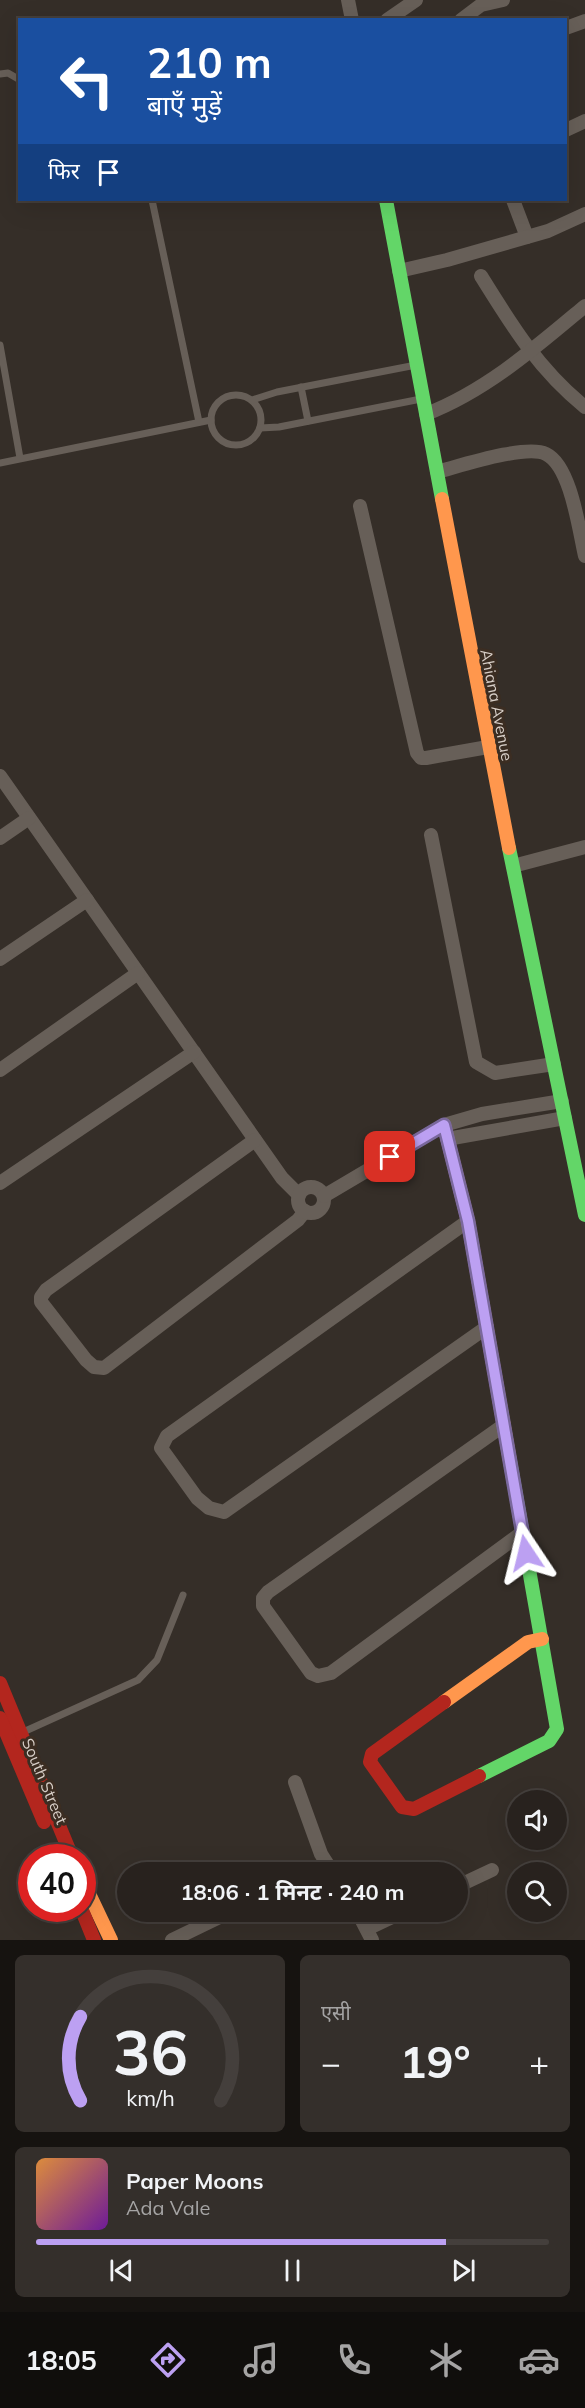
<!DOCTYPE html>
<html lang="hi">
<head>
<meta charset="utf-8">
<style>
	body { margin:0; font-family:Mulish,"Noto Sans Devanagari",sans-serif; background:#342f2b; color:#f1f3f6; height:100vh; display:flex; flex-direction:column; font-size:22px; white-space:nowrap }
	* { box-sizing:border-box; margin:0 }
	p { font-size:20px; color:#a5a4a4 }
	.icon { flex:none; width:33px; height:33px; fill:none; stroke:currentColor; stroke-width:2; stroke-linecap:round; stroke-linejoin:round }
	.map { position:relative; height:1940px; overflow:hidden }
	.side { display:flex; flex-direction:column; gap:15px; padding:15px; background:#161310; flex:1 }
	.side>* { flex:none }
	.guide { position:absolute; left:18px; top:18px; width:549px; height:183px; border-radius:0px; box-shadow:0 6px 24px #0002,0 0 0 2px #443f3c; background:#1a4fa0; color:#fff; overflow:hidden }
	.buttons { position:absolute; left:507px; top:1790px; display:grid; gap:12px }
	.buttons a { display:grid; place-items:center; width:60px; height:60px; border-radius:50%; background:#28221e; box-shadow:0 6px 24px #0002,0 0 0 2px #443f3c; font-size:30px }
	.speed { position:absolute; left:18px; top:1844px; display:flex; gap:12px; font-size:30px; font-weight:700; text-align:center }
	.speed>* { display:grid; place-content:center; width:78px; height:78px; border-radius:50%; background:#28221e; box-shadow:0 6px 24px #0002,0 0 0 2px #443f3c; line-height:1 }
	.speed .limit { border:9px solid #d22; background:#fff; color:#111 }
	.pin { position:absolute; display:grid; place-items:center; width:51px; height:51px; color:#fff; margin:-26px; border-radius:12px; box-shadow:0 3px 9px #0006 }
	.me { position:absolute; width:66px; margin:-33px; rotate:350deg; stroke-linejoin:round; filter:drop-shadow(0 0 4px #0008) }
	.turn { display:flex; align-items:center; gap:21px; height:126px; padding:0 30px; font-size:27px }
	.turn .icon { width:78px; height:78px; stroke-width:2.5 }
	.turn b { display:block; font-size:42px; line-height:51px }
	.then { display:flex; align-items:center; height:57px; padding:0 30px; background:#0003; gap:12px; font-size:22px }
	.big { font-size:45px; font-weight:700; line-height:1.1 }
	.side .tile { flex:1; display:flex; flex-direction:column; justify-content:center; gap:9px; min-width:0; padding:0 21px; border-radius:9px; background:#342f2b }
	.side .dial { align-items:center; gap:0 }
	.dial svg { height:156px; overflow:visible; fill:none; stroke:#443f3c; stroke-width:7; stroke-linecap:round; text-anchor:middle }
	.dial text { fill:#f1f3f6; stroke:none }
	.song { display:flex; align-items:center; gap:18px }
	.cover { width:72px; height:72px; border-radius:9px; background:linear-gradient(135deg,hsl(30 70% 55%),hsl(280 70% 35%)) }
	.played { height:6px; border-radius:3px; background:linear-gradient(90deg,#bca0f2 80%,#443f3c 80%) }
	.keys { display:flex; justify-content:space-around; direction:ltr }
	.heat { display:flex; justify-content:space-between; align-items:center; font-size:33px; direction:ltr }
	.side .tiles { flex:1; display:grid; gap:15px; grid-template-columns:1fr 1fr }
	.tile:last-child { grid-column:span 2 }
	.trip { position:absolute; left:117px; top:1862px; width:351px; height:60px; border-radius:30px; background:#28221e; box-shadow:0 6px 24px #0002,0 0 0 2px #443f3c; font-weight:700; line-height:60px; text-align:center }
	.tab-bar { display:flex; height:96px; justify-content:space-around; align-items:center; background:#100e0c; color:#a5a4a4 }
	.tab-bar .icon { width:42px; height:42px }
	.tab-bar .selected { color:#bca0f2 }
	.tab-bar b { font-size:27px; color:#f1f3f6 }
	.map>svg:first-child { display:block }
</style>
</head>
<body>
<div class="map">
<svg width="585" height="1940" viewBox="0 0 585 1940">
	<rect width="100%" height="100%" fill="#352e28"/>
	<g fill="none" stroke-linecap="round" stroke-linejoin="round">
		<g stroke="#675f58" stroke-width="7">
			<path d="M0,74L8,73L20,80"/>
			<path d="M152,200L199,422"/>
			<path d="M0,345L20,458"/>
			<path d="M301,387L308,421"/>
			<circle cx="236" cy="420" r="25"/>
			<path d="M252,400L277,392L416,365"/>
			<path d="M260,428L279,427L421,399"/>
			<path d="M0,463L211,420"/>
			<path d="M21,1733L138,1680L157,1660L183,1595"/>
		</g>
		<g stroke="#675f58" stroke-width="14">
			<path d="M348,0L352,20"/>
			<path d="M387,20L416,0"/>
			<path d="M461,20L481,5L503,0"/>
			<path d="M566,28L585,21"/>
			<path d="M566,130L585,121"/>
			<path d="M513,200L527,237"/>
			<path d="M399,271L447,260L548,231L585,214"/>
			<path d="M481,276C512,326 539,370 585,407"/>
			<path d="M426,414C486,391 536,347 585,306"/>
			<path d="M437,472C460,466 526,444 546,454C571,466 579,530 585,556"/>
			<path d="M360,506L417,753L421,758H426L488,747"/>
			<path d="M0,776L282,1178L299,1195"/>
			<path d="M431,835L476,1062L495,1073L554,1064"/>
			<path d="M0,838L29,818"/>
			<path d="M513,866L585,847"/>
			<path d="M0,959L87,900"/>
			<path d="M0,1070L138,973"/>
			<path d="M447,1139L565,1118"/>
			<path d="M255,1140L46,1290L41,1297V1302L86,1360L94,1367L104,1368L298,1220L305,1211"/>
			<path d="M0,1183L194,1052"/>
			<circle cx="311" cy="1200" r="13"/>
			<path d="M324,1196L444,1125L482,1114L562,1101"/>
			<path d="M468,1221L167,1436L161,1448L197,1498L209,1508L224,1512L487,1327"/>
			<path d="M504,1425L268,1592L263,1598V1606L311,1673L318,1676L331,1673L523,1532"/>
			<path d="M295,1782L321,1854L328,1865L312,1872"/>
			<path d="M458,1886L492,1870"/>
			<path d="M357,1911L372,1940"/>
			<path d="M367,1929L405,1911"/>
			<path d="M172,1940L232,1911"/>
		</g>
		<g stroke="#63d668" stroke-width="14">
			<path d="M386,200L442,499"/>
			<path d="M509,848L585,1215"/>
			<path d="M479,1776L549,1741L557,1729L510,1461"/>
		</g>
		<g stroke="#ff974d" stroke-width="14">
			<path d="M442,499L509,848"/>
			<path d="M444,1125L468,1221L510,1461"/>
			<path d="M444,1702L528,1642L542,1639"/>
			<path d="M82,1879L111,1940"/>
		</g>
		<g stroke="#b3261e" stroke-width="14">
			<path d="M0,1683L72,1857"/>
			<path d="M444,1702L372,1754L370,1762L402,1807L414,1809L479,1776"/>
			<path d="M0,1718L44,1822"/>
			<path d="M81,1908L94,1940"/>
		</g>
	</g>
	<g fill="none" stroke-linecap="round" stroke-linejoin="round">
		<defs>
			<path id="route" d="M390,1157L444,1125L468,1221L526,1553"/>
		</defs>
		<use href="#route" stroke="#7a689d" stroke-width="15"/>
		<use href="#route" stroke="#bca0f2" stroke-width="10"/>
	</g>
	<g text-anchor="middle" stroke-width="6" stroke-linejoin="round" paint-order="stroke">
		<g font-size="16" fill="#d8cfc8" stroke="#3b2d22">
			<text transform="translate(497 705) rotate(79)" y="6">Ahiana Avenue</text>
			<text transform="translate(45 1781) rotate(67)" y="6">South Street</text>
		</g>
	</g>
</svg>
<div class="buttons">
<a><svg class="icon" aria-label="sound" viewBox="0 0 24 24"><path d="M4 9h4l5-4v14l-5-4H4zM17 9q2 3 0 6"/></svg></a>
<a><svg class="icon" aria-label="search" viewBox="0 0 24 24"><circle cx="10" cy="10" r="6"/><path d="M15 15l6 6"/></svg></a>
</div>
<div class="speed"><div class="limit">40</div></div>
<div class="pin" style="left:390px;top:1157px;background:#d93025"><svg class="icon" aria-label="arrive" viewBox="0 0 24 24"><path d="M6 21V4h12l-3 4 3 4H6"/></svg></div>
<svg class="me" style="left:526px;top:1553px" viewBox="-20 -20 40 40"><path d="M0-17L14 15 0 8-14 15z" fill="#bca0f2" stroke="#fff" stroke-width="4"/></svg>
<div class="trip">18:06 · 1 मिनट · 240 m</div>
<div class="guide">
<div class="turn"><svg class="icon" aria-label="left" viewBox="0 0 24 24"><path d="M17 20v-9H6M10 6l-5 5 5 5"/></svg><div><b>210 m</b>बाएँ मुड़ें</div></div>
<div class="then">फिर<svg class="icon" aria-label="arrive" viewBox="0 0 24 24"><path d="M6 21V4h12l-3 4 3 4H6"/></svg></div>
</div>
</div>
<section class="side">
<div class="tiles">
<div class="tile dial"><svg viewBox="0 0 100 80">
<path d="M14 69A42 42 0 1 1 86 69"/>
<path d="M14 69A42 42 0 0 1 14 26" stroke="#bca0f2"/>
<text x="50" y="56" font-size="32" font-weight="700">36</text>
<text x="50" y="72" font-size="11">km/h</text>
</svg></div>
<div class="tile"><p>एसी</p>
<div class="heat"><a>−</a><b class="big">19°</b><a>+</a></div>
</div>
<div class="tile">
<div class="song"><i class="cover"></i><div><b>Paper Moons</b><p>Ada Vale</p></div></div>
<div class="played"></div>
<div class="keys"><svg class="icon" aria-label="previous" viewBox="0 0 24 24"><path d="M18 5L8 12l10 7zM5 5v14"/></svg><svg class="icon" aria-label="pause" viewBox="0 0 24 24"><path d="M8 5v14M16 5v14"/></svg><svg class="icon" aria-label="next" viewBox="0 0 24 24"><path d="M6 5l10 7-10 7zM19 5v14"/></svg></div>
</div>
</div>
</section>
<nav class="tab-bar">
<b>18:05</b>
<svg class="icon selected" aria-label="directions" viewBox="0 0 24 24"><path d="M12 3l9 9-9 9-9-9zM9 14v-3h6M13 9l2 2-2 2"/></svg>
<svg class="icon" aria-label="music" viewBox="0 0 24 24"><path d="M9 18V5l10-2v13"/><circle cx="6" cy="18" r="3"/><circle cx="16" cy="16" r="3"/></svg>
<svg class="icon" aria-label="phone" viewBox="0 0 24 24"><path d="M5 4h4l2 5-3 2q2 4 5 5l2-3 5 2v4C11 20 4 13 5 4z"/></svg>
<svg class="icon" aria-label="climate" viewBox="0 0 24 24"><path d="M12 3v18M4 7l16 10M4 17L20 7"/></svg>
<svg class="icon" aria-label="car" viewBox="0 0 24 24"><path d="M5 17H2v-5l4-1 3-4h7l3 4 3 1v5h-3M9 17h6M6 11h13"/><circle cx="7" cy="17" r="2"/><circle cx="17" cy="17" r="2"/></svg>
</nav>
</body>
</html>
